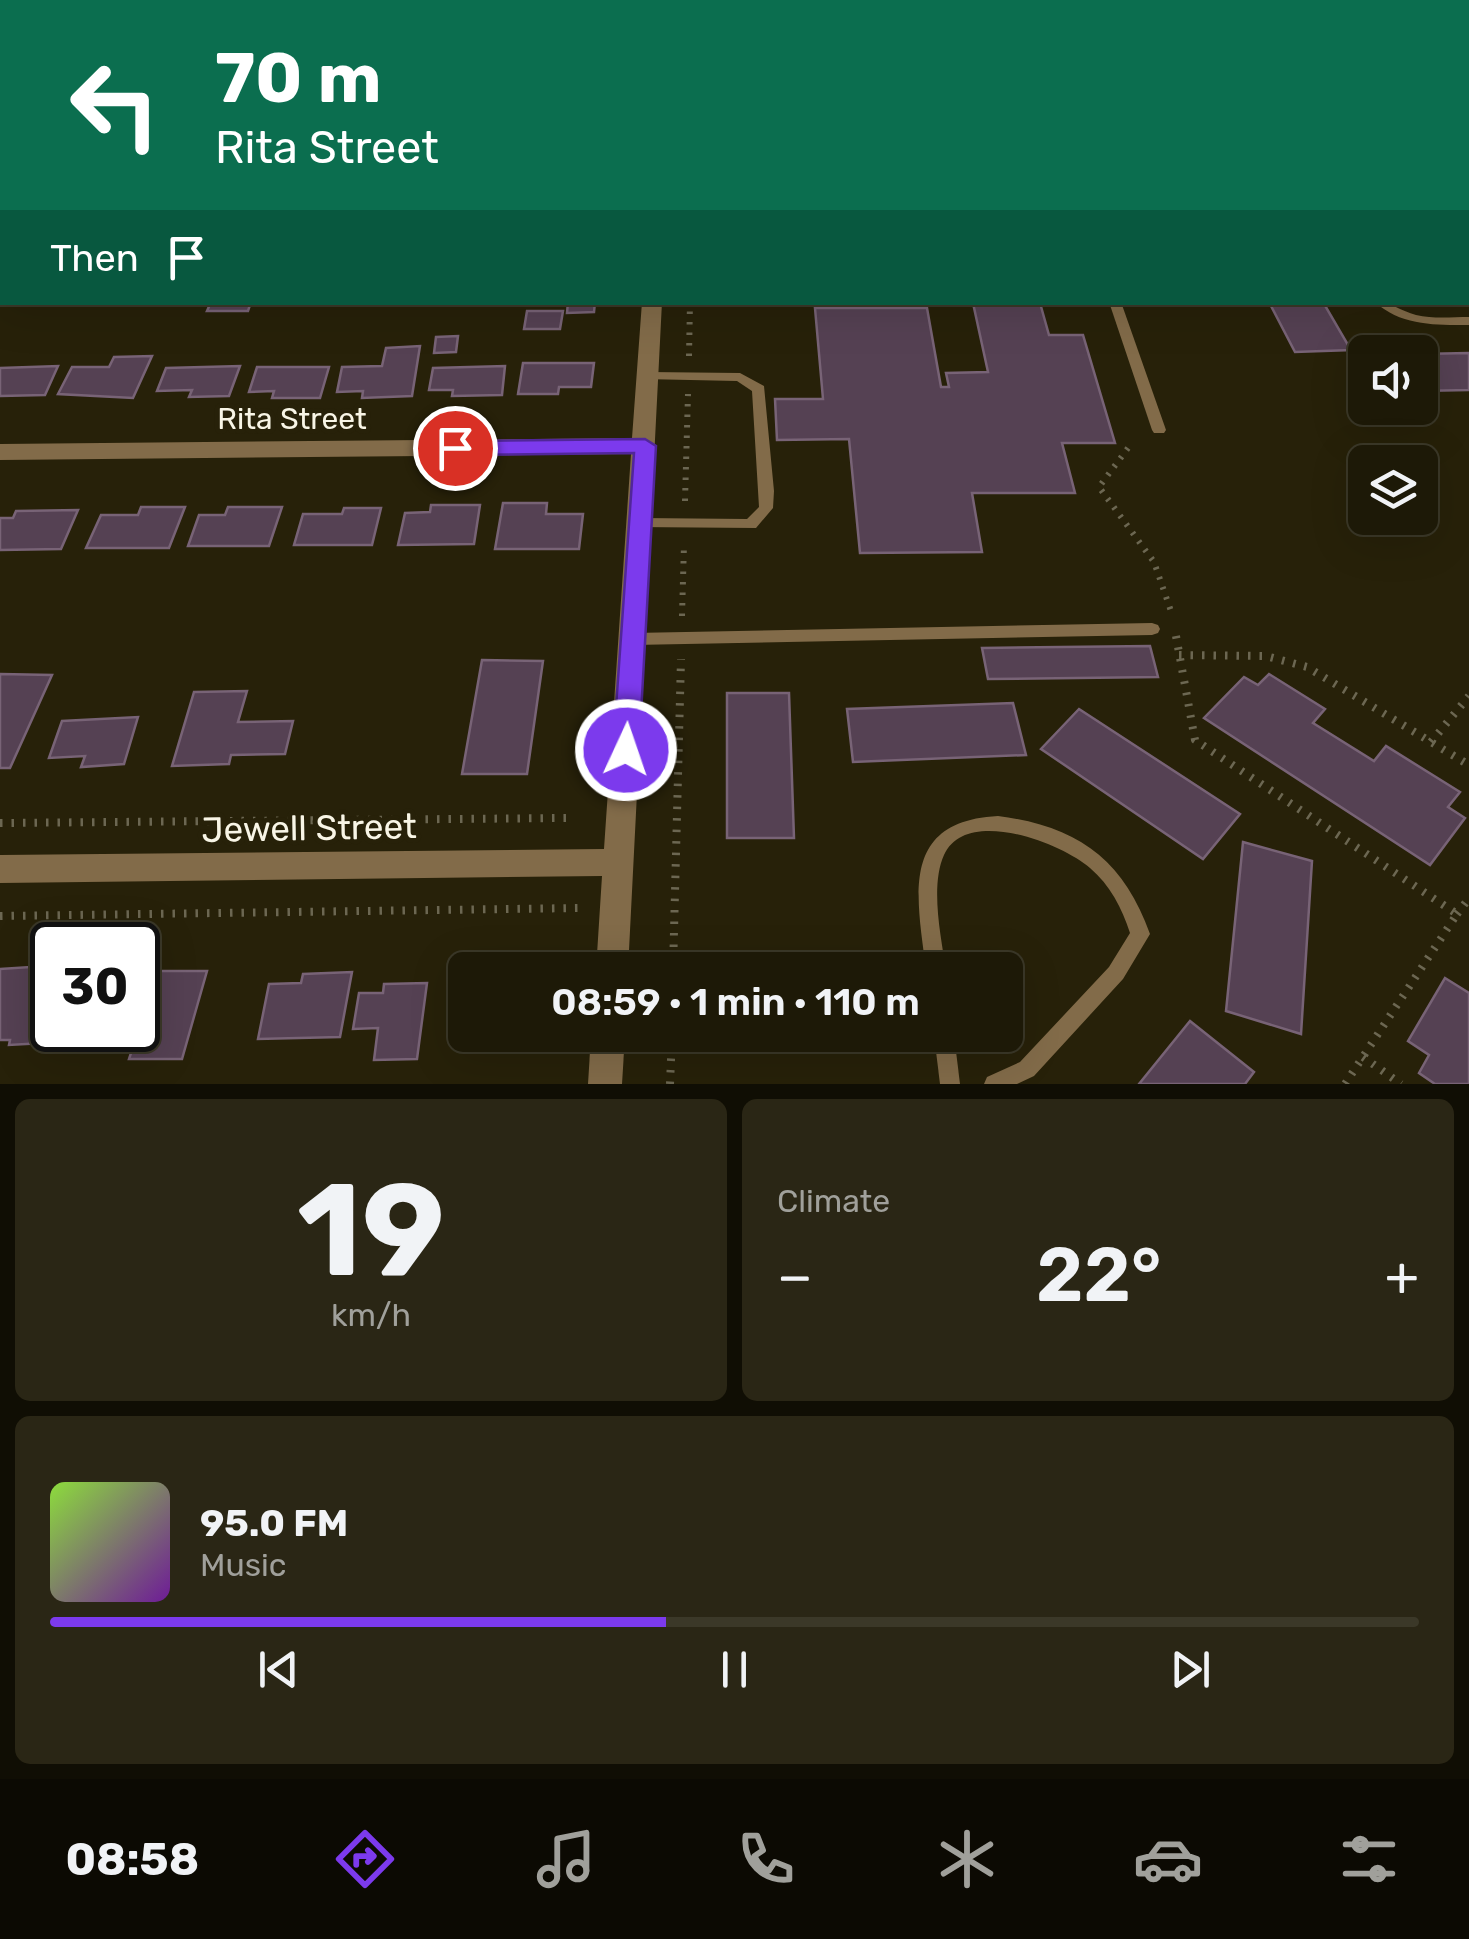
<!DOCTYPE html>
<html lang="en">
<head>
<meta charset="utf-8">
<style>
	body { margin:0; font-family:Rubik,sans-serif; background:#2a2615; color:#f1f3f6; height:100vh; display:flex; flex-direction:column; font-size:38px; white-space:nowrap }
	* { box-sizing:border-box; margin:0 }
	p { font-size:32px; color:#a0a09b }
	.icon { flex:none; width:55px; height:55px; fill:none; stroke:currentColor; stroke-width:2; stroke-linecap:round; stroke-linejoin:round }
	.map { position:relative; height:1084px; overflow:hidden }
	.sheet { display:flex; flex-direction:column; gap:15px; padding:15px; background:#100e04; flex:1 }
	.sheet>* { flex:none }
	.hud { position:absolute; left:0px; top:0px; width:1470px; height:305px; box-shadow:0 10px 40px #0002,0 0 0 2px #3b3828; background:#0b6e4f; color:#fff; overflow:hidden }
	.buttons { position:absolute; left:1348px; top:335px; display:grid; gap:20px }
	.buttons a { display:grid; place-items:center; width:90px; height:90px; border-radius:15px; background:#1d1907; box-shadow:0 10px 40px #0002,0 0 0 2px #3b3828; font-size:50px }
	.speed { position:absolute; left:30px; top:922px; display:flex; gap:20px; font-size:50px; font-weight:700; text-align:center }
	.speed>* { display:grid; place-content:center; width:130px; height:130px; border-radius:50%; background:#1d1907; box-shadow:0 10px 40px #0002,0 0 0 2px #3b3828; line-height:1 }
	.speed .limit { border:5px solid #111; border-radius:15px; background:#fff; color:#111 }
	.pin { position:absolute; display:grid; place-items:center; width:85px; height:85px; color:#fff; margin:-42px; border:5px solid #fff; border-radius:50%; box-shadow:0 2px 10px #0007 }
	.me { position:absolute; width:110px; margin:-55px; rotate:3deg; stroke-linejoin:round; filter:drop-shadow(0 0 8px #0008) }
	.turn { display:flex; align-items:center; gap:35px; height:210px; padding:0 50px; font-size:45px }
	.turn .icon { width:130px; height:130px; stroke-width:2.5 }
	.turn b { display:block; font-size:70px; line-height:85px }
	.then { display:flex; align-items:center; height:95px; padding:0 50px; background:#0003; gap:20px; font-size:38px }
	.big { font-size:75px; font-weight:600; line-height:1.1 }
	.sheet .tile { flex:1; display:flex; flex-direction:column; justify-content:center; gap:15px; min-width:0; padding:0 35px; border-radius:15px; background:#2a2615 }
	.sheet .dial { align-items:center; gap:0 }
	.dial b { font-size:130px; line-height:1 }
	.song { display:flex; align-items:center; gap:30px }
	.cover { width:120px; height:120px; border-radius:15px; background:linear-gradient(135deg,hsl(90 70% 55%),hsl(280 70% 35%)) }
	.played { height:10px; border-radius:5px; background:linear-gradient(90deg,#7c3aed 45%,#3b3828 45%) }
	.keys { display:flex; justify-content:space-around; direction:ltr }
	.heat { display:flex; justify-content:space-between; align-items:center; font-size:55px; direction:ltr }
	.sheet .tiles { flex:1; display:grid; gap:15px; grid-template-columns:1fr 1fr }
	.tile:last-child { grid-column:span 2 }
	.trip { position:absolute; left:448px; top:952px; width:575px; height:100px; border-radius:15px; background:#1d1907; box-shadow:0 10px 40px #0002,0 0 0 2px #3b3828; font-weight:600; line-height:100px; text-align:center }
	.tabs { display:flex; height:160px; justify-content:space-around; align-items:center; background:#0c0a03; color:#a0a09b }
	.tabs .icon { width:70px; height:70px }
	.tabs .active { color:#7c3aed }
	.tabs b { font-size:45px; color:#f1f3f6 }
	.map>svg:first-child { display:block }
</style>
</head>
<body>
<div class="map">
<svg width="1469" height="1084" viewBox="0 0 1469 1084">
	<rect width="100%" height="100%" fill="#272109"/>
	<g fill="#554153" stroke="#786376" stroke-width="2.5">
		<path d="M211,302H251L248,311H207Z"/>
		<path d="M568,302H595L594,312L567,313Z"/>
		<path d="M1269,302H1323L1351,350L1295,352Z"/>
		<path d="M973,303H1040L1049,335H1083L1115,443H1062L1075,493H972L982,552L860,553L849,439L777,440L775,399H823L815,308H927L941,387H949L946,373L988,372Z"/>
		<path d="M527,311H563L560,329H524Z"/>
		<path d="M458,336L456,352L434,353L436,337Z"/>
		<path d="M420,346L412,396L362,398L363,391L337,392L342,367L382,366L386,348Z"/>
		<path d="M1469,353V390L1420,391V354Z"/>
		<path d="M152,356L133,398L58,394L72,367H109L114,357Z"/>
		<path d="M523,363H594L591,387H559L558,394H518Z"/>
		<path d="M58,366L45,395L0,396V368Z"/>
		<path d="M240,366L229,396L189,397L192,390L157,391L166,368Z"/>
		<path d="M505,366L502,395L452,396L453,390H429L433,368Z"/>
		<path d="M257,367H329L320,398H272L274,391L249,392Z"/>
		<path d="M503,503H547L546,514H583L579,549H495Z"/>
		<path d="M431,505H480L474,544L398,545L405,513L430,512Z"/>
		<path d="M141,507H185L169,548H86L101,515H138Z"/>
		<path d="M228,507H282L269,546H188L199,515H225Z"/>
		<path d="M344,508H381L372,545H294L303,514H342Z"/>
		<path d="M78,510L61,549L0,550V518H13L16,511Z"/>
		<path d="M1150,646L1158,677L988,679L982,648Z"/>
		<path d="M482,660L543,661L527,774H462Z"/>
		<path d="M0,674L52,675L10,768H0Z"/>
		<path d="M1269,674L1325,709L1313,723L1374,761L1386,746L1460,792L1448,807L1465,818L1430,865L1204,718L1244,677L1258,685Z"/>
		<path d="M247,691L238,722L293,721L285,754L231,755L229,764L172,766L194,692Z"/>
		<path d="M727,693H789L794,838H727Z"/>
		<path d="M1013,703L1026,755L853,762L847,709Z"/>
		<path d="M1079,709L1240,814L1203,859L1041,749Z"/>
		<path d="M138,717L124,764L81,767L85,756L49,758L62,721Z"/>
		<path d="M1243,842L1312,861L1301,1034L1226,1011Z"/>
		<path d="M45,966L40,983H52V1015L44,1043L9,1045L10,1040H0V969Z"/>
		<path d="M154,971H207L182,1059H129L134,1044H101L106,1030H138V985H149Z"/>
		<path d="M352,972L340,1037L258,1039L269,984L301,983L303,974Z"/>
		<path d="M1445,978L1469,993V1084H1435L1419,1073L1429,1055L1408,1041Z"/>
		<path d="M427,983L417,1059L374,1060L378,1028L353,1029L359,993H383L384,984Z"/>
		<path d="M1190,1021L1254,1072L1245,1084H1139Z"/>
	</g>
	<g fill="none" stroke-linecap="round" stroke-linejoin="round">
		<g stroke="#6c6752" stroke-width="6" stroke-dasharray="2.5 8" stroke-linecap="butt">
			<path d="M689,356L690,302"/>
			<path d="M1128,448L1099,487L1154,562L1172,614"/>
			<path d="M685,501L688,394"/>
			<path d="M682,616L684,544"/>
		</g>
		<g stroke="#6c6752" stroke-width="8" stroke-dasharray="2.5 9" stroke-linecap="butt">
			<path d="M1176,636L1195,740L1457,914L1345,1084"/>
			<path d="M1179,655L1266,656L1307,667L1469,765"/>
			<path d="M1431,742L1469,696"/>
			<path d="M0,823L566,818"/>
			<path d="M1457,914L1469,898"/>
			<path d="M0,916L581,908"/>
			<path d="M673,970L681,659"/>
			<path d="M1363,1057L1401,1084"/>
			<path d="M670,1084L672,1035"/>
		</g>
		<g fill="#826b49" fill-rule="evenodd">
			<path d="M1109,302H1121L1166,430L1164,433H1154L1152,430Z"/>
			<path d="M1375,302C1391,302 1401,311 1416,315C1433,319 1452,317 1469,317V325C1436,325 1401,326 1375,302Z"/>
			<path d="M648,372L740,373L764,386L774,491L773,508L756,528L635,527L633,523L635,519L640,518L747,519L759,507L752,391L737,381L643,379L641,376L643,373Z"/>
			<path d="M1152,623L1158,625L1160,629L1158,633L1152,635L633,645L627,643L625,639L627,635L633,633Z"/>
			<path d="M998,816C1076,826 1123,858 1150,934L1123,979L1034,1076L1017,1084H984L987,1077L1020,1062L1109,967L1130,933C1122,908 1110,885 1090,868C1061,843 966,806 944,855C930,886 941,937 946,970H926C917,897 899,821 998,816Z"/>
			<path d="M934,1035H954L960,1084H940Z"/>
		</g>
		<g fill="#826b49" fill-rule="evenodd">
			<rect x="1468" y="27" width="1" height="10"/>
			<rect x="0" y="32" width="2" height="10"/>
			<rect x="1468" y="219" width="1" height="12"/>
			<rect x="0" y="227" width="2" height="12"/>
			<path d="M642,302H662L628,970H596L602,876L0,883V855L604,849L631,454L0,460V444L632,438Z"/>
			<path d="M591,1035H625L622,1084H588Z"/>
		</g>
	</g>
	<path fill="#7c3aed" stroke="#51269a" stroke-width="2.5" d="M645,439L656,446L639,750L635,758L626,761L617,758L613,750L634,453L455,455L445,448L455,441Z"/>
	<g text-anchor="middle" stroke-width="10" stroke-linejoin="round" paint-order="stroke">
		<g font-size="30" fill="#f8f5e6" stroke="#272109">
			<text x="292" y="429">Rita Street</text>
		</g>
		<g font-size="35" fill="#f8f5e6" stroke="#272109">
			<text transform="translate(309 828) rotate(-1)" y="12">Jewell Street</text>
		</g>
	</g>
</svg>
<div class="buttons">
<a><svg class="icon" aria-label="sound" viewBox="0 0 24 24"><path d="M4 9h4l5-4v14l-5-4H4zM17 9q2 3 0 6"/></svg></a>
<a><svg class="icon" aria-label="layers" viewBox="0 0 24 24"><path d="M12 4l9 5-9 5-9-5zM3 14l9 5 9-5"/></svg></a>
</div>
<div class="speed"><div class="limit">30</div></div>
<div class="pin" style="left:455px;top:448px;background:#d93025"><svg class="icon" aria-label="arrive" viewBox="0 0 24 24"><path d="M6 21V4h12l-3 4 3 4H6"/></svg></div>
<svg class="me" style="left:626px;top:750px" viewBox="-20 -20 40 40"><circle r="17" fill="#7c3aed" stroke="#fff" stroke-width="3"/><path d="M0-11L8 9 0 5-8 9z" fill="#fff"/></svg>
<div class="trip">08:59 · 1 min · 110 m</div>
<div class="hud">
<div class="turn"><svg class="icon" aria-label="left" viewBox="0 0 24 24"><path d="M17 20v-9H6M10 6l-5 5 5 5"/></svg><div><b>70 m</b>Rita Street</div></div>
<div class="then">Then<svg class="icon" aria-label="arrive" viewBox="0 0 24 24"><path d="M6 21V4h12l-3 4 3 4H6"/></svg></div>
</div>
</div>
<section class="sheet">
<div class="tiles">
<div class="tile dial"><b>19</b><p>km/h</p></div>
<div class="tile"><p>Climate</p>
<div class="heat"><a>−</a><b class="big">22°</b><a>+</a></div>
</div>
<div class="tile">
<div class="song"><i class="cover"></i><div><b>95.0 FM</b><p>Music</p></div></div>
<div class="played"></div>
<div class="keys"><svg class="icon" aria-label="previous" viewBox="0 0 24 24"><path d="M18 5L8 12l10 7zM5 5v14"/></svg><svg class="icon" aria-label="pause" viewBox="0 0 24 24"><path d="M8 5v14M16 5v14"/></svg><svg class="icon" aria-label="next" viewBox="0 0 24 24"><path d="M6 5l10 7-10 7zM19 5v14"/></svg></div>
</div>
</div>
</section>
<nav class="tabs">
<b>08:58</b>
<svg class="icon active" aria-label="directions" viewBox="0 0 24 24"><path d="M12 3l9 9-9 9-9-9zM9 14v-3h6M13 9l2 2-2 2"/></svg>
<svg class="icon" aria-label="music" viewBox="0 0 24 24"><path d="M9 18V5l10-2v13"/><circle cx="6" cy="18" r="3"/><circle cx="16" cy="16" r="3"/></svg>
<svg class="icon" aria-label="phone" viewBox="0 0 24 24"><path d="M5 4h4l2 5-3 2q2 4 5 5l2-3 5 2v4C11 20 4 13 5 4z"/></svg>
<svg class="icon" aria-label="climate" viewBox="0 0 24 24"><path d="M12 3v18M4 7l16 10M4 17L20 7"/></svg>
<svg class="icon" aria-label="car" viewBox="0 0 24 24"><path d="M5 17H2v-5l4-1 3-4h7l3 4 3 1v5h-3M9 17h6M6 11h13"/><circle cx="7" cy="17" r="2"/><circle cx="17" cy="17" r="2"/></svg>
<svg class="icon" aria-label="filters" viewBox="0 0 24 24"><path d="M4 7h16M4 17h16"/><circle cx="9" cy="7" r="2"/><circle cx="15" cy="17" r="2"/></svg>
</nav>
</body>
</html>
